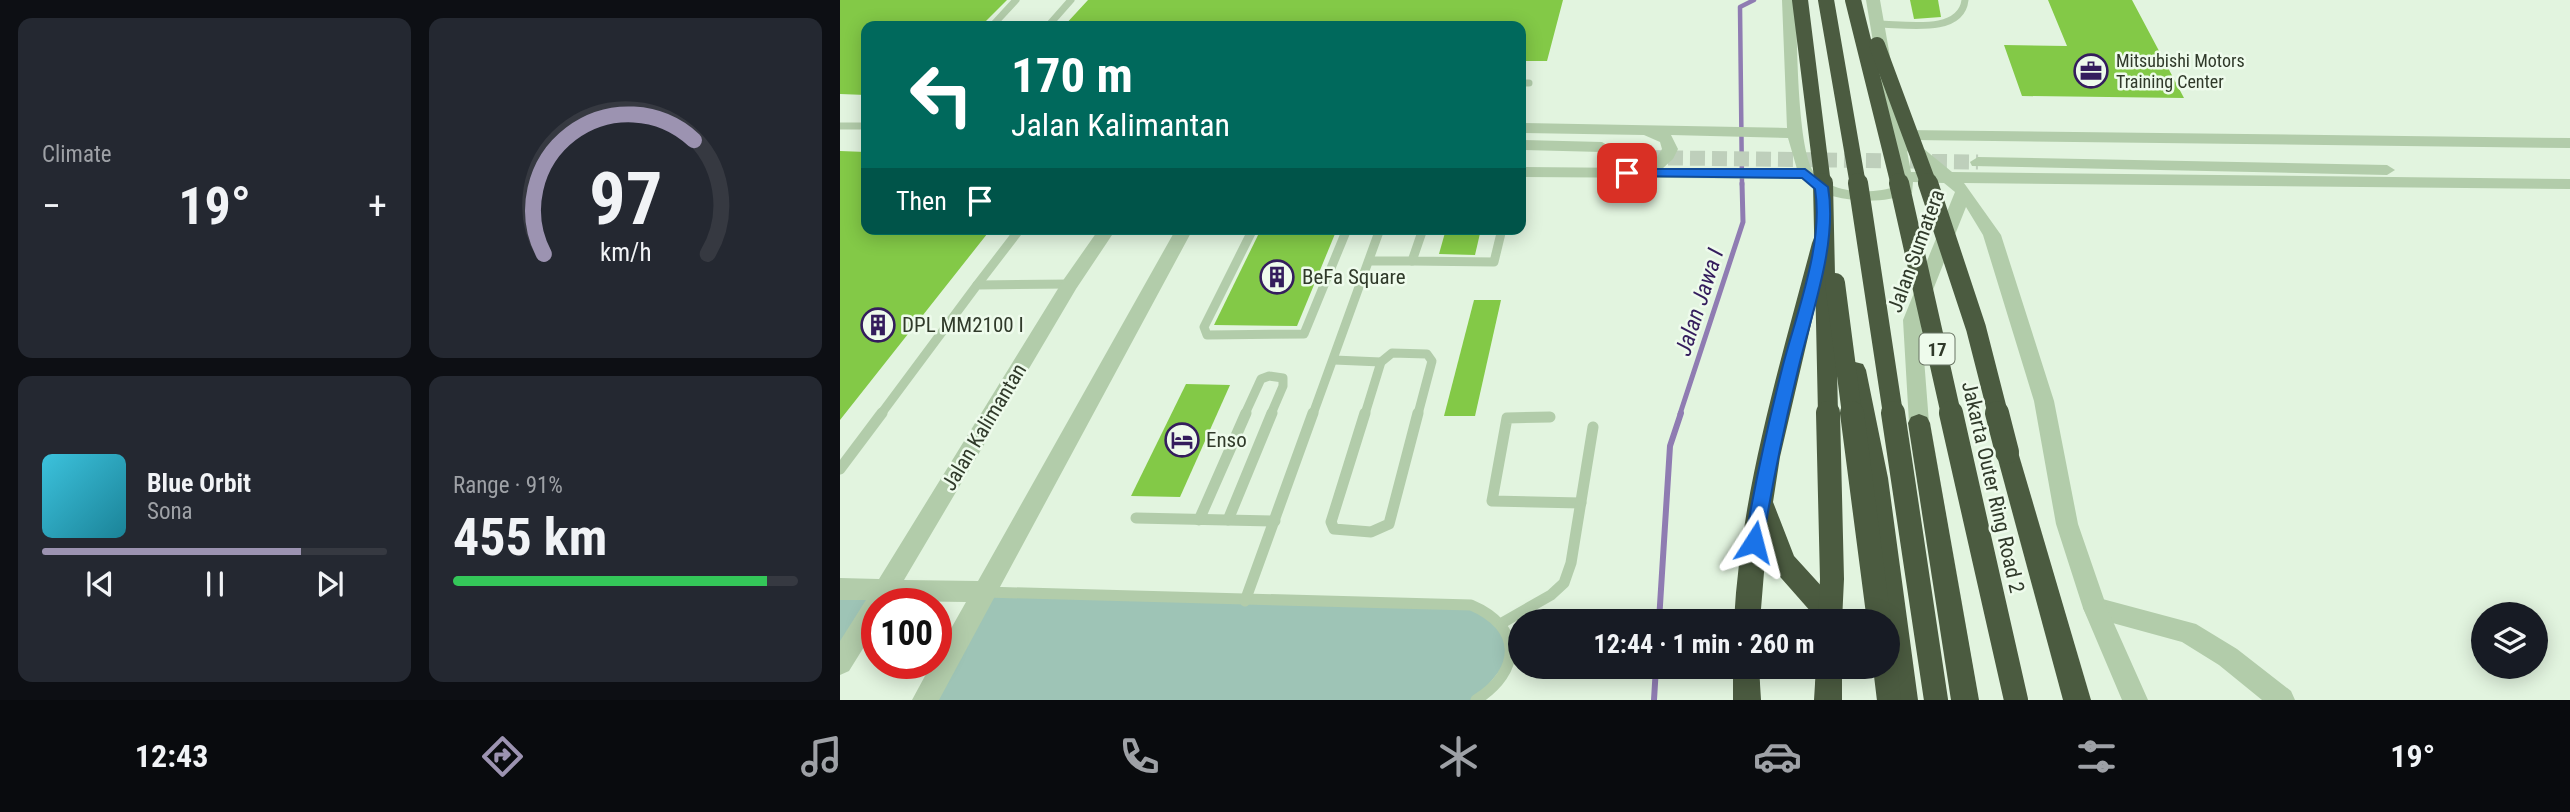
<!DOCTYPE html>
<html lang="en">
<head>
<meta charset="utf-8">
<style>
	body { margin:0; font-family:"Roboto Condensed",sans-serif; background:#242831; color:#f1f3f6; height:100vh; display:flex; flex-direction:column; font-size:26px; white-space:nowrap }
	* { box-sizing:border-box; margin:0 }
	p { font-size:23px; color:#9ea1a6 }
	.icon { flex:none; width:38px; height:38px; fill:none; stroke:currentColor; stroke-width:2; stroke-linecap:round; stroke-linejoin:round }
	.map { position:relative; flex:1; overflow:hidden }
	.sheet { display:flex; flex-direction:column; gap:18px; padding:18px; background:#0d0f14; width:840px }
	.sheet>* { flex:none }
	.hud { position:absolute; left:21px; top:21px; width:665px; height:214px; border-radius:14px; box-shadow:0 4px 18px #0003; background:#00695c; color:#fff; overflow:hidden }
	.fabs { position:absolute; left:1631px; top:602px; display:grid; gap:14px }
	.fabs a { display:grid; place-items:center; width:77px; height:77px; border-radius:50%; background:#171b24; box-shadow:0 4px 18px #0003; font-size:35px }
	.speed { position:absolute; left:21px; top:588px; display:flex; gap:14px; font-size:35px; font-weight:700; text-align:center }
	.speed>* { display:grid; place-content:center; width:91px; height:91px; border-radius:50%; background:#171b24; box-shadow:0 4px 18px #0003; line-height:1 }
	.speed .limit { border:10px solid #d22; background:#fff; color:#111 }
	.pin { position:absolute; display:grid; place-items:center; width:60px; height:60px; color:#fff; margin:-30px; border-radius:14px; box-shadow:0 4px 10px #0006 }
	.me { position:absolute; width:77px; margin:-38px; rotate:9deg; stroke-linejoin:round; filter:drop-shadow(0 0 5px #0008) }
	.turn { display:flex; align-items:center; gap:24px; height:147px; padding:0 35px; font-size:32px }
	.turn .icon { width:91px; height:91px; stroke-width:2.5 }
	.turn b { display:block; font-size:49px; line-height:60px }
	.then { display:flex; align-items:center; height:66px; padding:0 35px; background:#0003; gap:14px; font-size:26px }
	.big { font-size:52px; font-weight:700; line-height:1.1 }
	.sheet .tile { flex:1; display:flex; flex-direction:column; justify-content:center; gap:10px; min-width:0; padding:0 24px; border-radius:14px; background:#242831 }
	.sheet .dial { align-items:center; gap:0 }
	.dial svg { height:182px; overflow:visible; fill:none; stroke:#363941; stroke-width:7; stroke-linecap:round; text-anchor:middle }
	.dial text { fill:#f1f3f6; stroke:none }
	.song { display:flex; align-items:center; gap:21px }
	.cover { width:84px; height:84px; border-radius:10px; background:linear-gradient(135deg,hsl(190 70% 55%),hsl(190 70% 35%)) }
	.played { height:7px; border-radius:4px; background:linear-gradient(90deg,#9c93b1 75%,#363941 75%) }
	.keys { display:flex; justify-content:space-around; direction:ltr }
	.heat { display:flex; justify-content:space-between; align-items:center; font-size:38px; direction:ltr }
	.charge { height:10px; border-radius:5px; background:linear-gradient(90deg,#34c759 91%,#363941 0) }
	.sheet .tiles { flex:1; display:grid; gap:18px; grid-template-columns:repeat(2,1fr) }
	.trip { position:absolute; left:668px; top:609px; width:392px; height:70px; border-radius:35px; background:#171b24; box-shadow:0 4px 18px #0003; font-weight:700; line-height:70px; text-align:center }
	.tabs { display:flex; height:112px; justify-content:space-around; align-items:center; background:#090b0e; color:#9ea1a6 }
	.tabs .icon { width:49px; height:49px }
	.tabs .current { color:#9c93b1 }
	.tabs b { font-size:32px; color:#f1f3f6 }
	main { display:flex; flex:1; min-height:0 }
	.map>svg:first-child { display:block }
</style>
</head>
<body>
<main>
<section class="sheet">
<div class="tiles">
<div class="tile"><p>Climate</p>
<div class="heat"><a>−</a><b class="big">19°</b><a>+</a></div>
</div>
<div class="tile dial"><svg viewBox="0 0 100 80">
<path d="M14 69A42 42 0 1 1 86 69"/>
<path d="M14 69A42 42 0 0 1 80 19" stroke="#9c93b1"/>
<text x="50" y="56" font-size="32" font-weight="700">97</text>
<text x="50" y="72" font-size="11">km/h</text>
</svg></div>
<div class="tile">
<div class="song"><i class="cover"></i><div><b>Blue Orbit</b><p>Sona</p></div></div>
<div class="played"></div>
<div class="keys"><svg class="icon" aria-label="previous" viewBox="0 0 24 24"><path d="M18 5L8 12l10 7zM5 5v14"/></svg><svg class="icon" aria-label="pause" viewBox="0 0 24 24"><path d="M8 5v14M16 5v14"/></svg><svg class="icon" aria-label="next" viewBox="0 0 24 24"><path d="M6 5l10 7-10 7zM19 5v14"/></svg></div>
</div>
<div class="tile"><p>Range · 91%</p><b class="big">455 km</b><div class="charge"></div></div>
</div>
</section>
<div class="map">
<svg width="1730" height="700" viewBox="0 0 1730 700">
	<rect width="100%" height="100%" fill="#e2f4df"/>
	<g fill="#9ec4b6">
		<path d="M0,589L45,590L0,663Z"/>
		<path d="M144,592L631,605L662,623L670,658L636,700H85Z"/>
	</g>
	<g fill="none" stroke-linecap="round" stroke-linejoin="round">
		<path stroke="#8f7cb2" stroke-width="4.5" d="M902,185L900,7L914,0"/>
		<path stroke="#8f7cb2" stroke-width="5" d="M840,414L903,222L902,183"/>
		<g stroke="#8f7cb2" stroke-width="6">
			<path d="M819,621L830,446L841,413"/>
			<path d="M814,700L816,667"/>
		</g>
	</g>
	<g fill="#83c947">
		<path d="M0,0H167L141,26H26V95L0,94Z"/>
		<path d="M248,0H723L707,61H681V26H224Z"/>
		<path d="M1070,0H1098L1101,17L1074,19Z"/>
		<path d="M1208,0H1292L1344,98L1182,96L1164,45L1227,46Z"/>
		<path d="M0,151L26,152V229H151L0,420Z"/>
		<path d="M421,229H497L457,326L374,325Z"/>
		<path d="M606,229H641L635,255L599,254Z"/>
		<path d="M634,300H661L635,416H604Z"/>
		<path d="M346,384L390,385L340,497L291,496Z"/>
	</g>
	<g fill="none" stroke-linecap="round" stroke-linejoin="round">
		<path stroke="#becfbb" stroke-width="15" stroke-dasharray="15 7" stroke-linecap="butt" d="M762,157L1138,162"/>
		<g stroke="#b2ccaa" stroke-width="7">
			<path d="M1038,24C1064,24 1121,35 1125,0"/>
			<path d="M152,26L176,0"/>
			<path d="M208,26L231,0"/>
			<path d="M681,83H689"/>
			<path d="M0,126H26"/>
		</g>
		<g stroke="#b2ccaa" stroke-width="9">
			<path d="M413,229L364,327L367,335L464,334L507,229"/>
			<path d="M583,229L572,261L654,262L662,229"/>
			<path d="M529,261H572"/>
			<path d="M137,285L180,229"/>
			<path d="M494,360L541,362"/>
			<path d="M41,414L137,285L230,284"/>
			<path d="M405,414L421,379L429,376L443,378V386L431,414"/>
			<path d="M473,414L540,229"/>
			<path d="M525,414L541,362L552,353L587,354L592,361L578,414"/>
		</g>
		<g stroke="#b2ccaa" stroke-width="11">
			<path d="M525,413L491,522L494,529L531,532L549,524L578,413"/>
			<path d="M710,417L667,418L652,501L741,503"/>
			<path d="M0,469L42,413"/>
			<path d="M296,518L435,521"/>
			<path d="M359,520L406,413"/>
			<path d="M388,520L432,413"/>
			<path d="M145,592L631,605C683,627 682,671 636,700"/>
			<path d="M405,601L473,413"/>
			<path d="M662,623L711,595L724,583L731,563L753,427"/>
		</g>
		<path fill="#b2ccaa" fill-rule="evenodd" d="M1255,597L1356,624L1397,649L1451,691L1455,700H1422L1379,665L1342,642L1247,616L1243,608L1247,600Z"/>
		<g fill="#b2ccaa" fill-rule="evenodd">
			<path d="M942,0H956C957,35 957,145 973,171C988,194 1033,195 1057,186L1026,0H1040L1063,130L1730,138V148L1073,140L1112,172L1730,179V189L1124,183L1161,235L1214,401L1238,524L1267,608L1308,700H1282L1243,608L1216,524L1194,401L1143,235L1126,207L1081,320L1089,423L1086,429L1079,431L1072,429L1069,423L1063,320L1115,192L1104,183L1073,182L1072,193C1039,205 1008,202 975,191L974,186L962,179L681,177V167L798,168L817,157L822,149L820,142L804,135L681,133V123L947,128ZM831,135L948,138L957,169L823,168L833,159L838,149ZM1067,151L1092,172H1071Z"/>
			<path d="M681,140L762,142L770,147L762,152L681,150Z"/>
			<path d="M1138,157L1547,165L1555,170L1547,175L1132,166L1130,162Z"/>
			<path d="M259,229H276L236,289L64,580L138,581L336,229H353L99,700H72L92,663H96V655L126,602L52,601L50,604H37V626L9,671L0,675V641L26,600H0V578L39,579L224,279Z"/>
		</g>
		<g fill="#4b5b40" fill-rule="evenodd">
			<path d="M981,237L988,238L990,243L940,457L933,502L954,556L1005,612L1009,621H979L935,571L926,548L920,621H894C901,492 939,368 972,243L974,238Z"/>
			<path d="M1015,362L1023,364L1026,370L1048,478L1078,700H1050L1046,667L1048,621H1041L1024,478L1004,370L1007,364Z"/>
			<path d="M1079,414L1087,417L1090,423L1139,700H1111L1068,423L1071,417Z"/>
			<path d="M1167,443L1175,445L1178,452L1251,700H1223L1156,452L1159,445Z"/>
			<path d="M893,667H919L921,700H893Z"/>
			<path d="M976,667H1002V700H974Z"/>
		</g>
		<g stroke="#4b5b40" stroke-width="16">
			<path d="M960,0L983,185"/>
			<path d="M986,0L1018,185"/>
			<path d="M1013,0L1059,185"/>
			<path d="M1037,45L1089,185"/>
		</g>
		<g stroke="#4b5b40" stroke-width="20">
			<path d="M983,183L988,414"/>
			<path d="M1018,183L1053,414"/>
			<path d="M1059,183L1111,414"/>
			<path d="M1088,183L1136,328L1158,414"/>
			<path d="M995,283L1012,414"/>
		</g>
		<g stroke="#4b5b40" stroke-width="24">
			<path d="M988,413L992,579L990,621"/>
			<path d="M1012,413L1039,621"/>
			<path d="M1053,413L1096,700"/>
			<path d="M1111,413L1176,700"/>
			<path d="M1157,413L1167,452"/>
			<path d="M1045,667L1049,700"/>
		</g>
	</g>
	<path fill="#1a73e8" stroke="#114b97" stroke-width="2" d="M787,169H965L988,187C998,244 971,314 958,370C944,427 932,484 923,542L921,548L914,551L907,548L905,542C915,482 928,424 943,365C957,312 984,243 975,189L962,178L782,176L780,173Z"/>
	<defs>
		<symbol id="office-ring" viewBox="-11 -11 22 22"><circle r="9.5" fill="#eefbec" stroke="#341d5d" stroke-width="1.5"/><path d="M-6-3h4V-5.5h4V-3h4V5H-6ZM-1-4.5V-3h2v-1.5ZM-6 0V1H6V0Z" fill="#341d5d"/></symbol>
		<symbol id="building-ring" viewBox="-11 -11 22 22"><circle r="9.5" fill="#eefbec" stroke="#341d5d" stroke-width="1.5"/><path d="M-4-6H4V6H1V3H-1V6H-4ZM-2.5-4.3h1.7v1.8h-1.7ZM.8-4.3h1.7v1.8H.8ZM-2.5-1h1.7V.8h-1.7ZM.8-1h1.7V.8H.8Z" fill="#341d5d"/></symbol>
		<symbol id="hotel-ring" viewBox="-11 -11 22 22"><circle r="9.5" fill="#eefbec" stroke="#341d5d" stroke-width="1.5"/><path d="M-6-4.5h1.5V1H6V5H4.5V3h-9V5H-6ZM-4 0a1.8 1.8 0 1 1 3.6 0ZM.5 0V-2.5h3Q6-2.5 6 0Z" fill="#341d5d"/></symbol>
	</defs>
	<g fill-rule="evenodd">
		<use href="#office-ring" x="1232" y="52" width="38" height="38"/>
		<use href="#building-ring" x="418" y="258" width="38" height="38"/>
		<use href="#building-ring" x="19" y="306" width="38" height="38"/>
		<use href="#hotel-ring" x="323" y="421" width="38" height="38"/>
	</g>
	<g text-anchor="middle" stroke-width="5" stroke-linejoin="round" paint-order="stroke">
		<g font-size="18" fill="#303a2a" stroke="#eefbec" text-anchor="start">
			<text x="1276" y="67">Mitsubishi Motors<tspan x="1276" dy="21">Training Center</tspan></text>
		</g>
		<rect fill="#eefbec" stroke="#697464" stroke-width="2" x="1079.5" y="333.5" width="35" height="31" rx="5"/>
		<g font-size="19" font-weight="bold" fill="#303a2a">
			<text x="1097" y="356">17</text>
		</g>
		<g font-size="21" fill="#303a2a" stroke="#eefbec">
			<text transform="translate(1076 251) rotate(-70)" y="7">Jalan Sumatera</text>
			<text transform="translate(144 427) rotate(-59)" y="7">Jalan Kalimantan</text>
			<text transform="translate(1153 487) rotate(77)" y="7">Jakarta Outer Ring Road 2</text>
		</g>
		<g font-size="21" fill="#303a2a" stroke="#eefbec" text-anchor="start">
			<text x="462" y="284">BeFa Square</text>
			<text x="62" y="332">DPL MM2100 I</text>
			<text x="366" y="447">Enso</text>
		</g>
		<g font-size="23" font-style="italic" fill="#341d5d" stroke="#eefbec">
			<text transform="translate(859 302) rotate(-72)" y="8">Jalan Jawa I</text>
		</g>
	</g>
</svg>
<div class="fabs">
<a><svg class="icon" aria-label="layers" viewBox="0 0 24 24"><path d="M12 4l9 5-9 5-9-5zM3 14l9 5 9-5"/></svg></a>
</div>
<div class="speed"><div class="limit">100</div></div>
<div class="pin" style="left:787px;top:173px;background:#d93025"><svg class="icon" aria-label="arrive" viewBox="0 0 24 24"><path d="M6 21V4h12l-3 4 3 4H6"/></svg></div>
<svg class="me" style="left:914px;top:542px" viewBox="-20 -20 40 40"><path d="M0-17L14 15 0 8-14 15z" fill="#1a73e8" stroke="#fff" stroke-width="4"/></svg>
<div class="trip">12:44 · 1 min · 260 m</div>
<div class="hud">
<div class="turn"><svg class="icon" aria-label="left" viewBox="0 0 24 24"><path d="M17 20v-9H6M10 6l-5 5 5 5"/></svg><div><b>170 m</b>Jalan Kalimantan</div></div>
<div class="then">Then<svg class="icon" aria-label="arrive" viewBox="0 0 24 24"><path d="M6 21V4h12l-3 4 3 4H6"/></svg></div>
</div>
</div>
</main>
<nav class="tabs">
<b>12:43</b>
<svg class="icon current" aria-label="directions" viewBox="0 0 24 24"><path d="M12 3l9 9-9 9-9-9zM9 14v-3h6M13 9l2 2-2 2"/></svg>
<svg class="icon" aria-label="music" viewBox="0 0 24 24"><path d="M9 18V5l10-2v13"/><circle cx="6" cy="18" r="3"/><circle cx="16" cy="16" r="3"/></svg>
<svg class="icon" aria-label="phone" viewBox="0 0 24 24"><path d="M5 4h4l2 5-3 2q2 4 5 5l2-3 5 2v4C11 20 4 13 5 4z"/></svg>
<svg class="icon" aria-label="climate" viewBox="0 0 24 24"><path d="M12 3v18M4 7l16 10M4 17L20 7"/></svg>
<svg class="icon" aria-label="car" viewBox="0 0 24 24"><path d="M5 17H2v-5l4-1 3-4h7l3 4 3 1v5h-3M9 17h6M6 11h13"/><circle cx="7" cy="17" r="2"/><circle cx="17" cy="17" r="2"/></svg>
<svg class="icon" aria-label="filters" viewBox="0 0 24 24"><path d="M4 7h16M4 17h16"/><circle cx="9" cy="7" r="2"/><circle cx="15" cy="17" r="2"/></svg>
<b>19°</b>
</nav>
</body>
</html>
